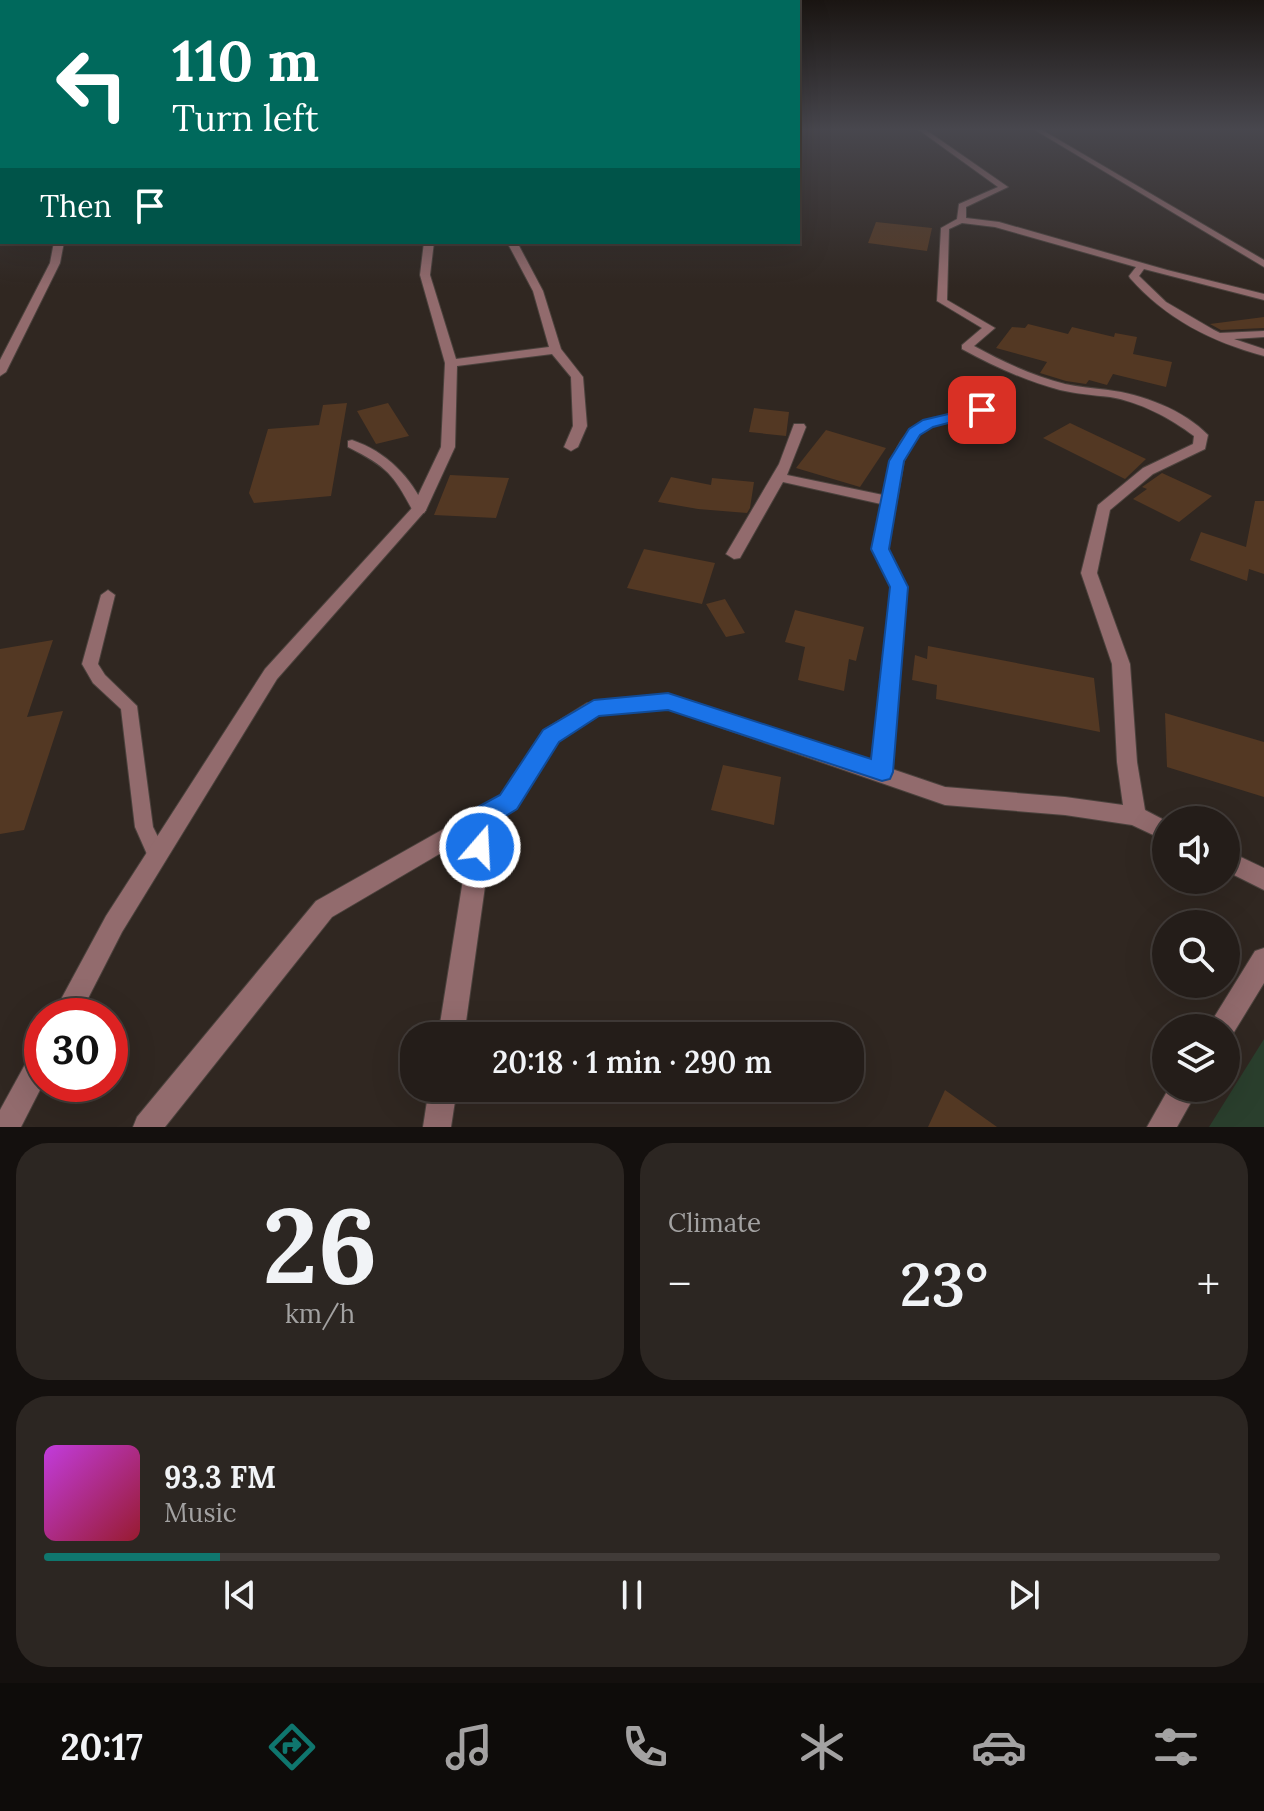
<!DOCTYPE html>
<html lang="en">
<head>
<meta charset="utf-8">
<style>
	body { margin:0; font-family:Lora,serif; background:#2c2622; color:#f1f3f6; height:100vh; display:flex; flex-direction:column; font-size:30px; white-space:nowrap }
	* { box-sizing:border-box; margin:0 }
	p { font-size:26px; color:#a3a2a2 }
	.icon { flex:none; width:44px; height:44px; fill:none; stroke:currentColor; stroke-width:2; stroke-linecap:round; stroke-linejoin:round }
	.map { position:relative; height:1127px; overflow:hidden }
	.sheet { display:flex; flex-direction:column; gap:16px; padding:16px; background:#14100e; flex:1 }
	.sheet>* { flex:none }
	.guide { position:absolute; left:0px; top:0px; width:800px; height:244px; box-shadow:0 8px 32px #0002,0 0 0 2px #413b38; background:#00695c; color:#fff; overflow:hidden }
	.buttons { position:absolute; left:1152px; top:806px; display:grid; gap:16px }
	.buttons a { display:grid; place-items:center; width:88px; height:88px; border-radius:50%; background:#241d19; box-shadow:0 8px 32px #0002,0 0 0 2px #413b38; font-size:40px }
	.speed { position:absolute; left:24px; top:998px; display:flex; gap:16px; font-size:40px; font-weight:700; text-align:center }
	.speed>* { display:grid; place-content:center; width:104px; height:104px; border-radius:50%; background:#241d19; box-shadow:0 8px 32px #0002,0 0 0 2px #413b38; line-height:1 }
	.speed .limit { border:12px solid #d22; background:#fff; color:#111 }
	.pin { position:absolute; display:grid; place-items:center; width:68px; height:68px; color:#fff; margin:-34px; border-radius:16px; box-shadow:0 4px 12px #0006 }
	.me { position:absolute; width:88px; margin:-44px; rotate:19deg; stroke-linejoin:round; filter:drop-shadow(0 0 6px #0008) }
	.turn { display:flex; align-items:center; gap:28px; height:168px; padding:0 40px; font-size:36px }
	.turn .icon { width:104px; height:104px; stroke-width:2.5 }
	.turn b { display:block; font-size:56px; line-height:68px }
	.then { display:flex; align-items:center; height:76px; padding:0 40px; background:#0003; gap:16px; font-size:30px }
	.big { font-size:60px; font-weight:600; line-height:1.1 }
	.sheet .tile { flex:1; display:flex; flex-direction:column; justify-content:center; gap:12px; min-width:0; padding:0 28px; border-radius:32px; background:#2c2622 }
	.sheet .dial { align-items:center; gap:0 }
	.dial b { font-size:104px; line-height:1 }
	.song { display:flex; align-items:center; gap:24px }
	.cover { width:96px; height:96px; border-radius:12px; background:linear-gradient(135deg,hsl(290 70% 55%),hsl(350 70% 35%)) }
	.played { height:8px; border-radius:4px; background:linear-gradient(90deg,#0f766e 15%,#413b38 15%) }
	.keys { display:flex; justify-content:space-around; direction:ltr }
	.heat { display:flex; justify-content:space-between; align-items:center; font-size:44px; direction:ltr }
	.sheet .tiles { flex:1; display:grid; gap:16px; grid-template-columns:1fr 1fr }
	.tile:last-child { grid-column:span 2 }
	.trip { position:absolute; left:400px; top:1022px; width:464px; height:80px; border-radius:32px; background:#241d19; box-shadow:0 8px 32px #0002,0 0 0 2px #413b38; font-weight:600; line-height:80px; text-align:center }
	.dock { display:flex; height:128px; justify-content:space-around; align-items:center; background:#0e0c0a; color:#a3a2a2 }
	.dock .icon { width:56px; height:56px }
	.dock .selected { color:#0f766e }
	.dock b { font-size:36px; color:#f1f3f6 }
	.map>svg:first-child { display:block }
</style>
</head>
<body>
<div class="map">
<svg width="1264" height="1127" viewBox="0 0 1264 1127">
	<rect width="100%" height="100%" fill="#302721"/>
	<path fill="#2a3f2d" d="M1264,1039V1127H1209Z"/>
	<g fill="#533823">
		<path d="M876,222L932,228L927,251L868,243Z"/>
		<path d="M1264,317V328L1221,330L1210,324Z"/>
		<path d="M1028,324L1068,334L1072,327L1114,337L1115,333L1137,337L1133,354L1172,362L1166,387L1113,374L1107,385L1089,380L1086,384L1066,381L1040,373L1047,362L996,348L1012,327L1025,328Z"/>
		<path d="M347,403L331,496L254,503L249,493L268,429L319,425L323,405Z"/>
		<path d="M388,403L409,436L376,444L357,411Z"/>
		<path d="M754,408L789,412L786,436L749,432Z"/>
		<path d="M1070,423L1146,459L1125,479L1043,438Z"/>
		<path d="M826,430L886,448L860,487L796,468Z"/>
		<path d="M1162,473L1212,496L1179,522L1133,499L1147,489L1142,487Z"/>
		<path d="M450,475L509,478L496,518L434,515Z"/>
		<path d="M671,477L711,485L712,478L754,482L750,508L747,513L698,509L658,502Z"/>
		<path d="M1255,501H1264V574L1249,569L1247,581L1190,560L1201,532L1246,547Z"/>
		<path d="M644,549L715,563L702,604L627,588Z"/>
		<path d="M725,599L745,633L726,637L706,604Z"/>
		<path d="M795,610L864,627L856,661L849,659L844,691L798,680L805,647L785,642Z"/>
		<path d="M53,640L27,717L63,711L24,830L0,834V649Z"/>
		<path d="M928,646L1094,678L1100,732L936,699L937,685L912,680L915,655L927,659Z"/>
		<path d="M1165,713L1264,742V797L1167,767Z"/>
		<path d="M723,765L781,777L774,825L711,810Z"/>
		<path d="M945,1090L997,1127H928Z"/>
	</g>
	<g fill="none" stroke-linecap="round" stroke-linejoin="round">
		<defs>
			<g id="lane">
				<path d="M352,440C387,452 411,477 426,510L424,513H414C393,474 389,468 348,447V441Z"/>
				<path d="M108,590L115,595L98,664L105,675L137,706L153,827L167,855L164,861L157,864L150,861L135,827L121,709L93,683L82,664L101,595Z"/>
			</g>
			<g id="street">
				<path d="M919,130H926L1008,187L966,207V218L999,222L1167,270L1264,294V300L1144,269L1139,276L1166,302L1214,330L1220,333L1264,331V337L1234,339L1264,349V356C1212,342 1166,319 1130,278L1129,276L1136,267L995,227L962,223L949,229L947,300L995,328L974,346C1003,362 1033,376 1065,384C1079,387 1093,388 1108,390C1142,394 1184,410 1208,435L1205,449L1153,474L1110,510L1097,573L1130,664L1137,762L1145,810L1166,821V841L1132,825L1065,815L945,805L668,709L598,715L558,742L516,808L494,822L464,1036H438L470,836L332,917L165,1127H133L137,1117L316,901L502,796L544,730L587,703L668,695L873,763L891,587L872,549L881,504L783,482L740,558L734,559L726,554L779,464L794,424H804L806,427L787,475L883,495C898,420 913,423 982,406L987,407V413L933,426L919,434L904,461L888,549L907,587L892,769L945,787L1065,797L1123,805L1117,762L1112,664L1081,573L1098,505L1143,468L1193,444L1194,436C1170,418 1140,402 1110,397C1093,395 1077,394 1060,390C1026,381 993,366 962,349V345L982,328L937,301L941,228L957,219L959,204L998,187Z"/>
				<path d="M1035,130H1042L1264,260V267Z"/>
				<rect x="0" y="185" width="2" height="4"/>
				<path d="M54,242H64L60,263L6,372L0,376V360L50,263Z"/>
				<path d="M424,242H434L430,275L456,359L549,347L533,291L507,242H517L543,291L561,349L583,377L587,426L578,447L571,451L564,447L573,426L571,377L552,354L457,366L455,447L426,510L277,679L122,932L79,1016H52L106,916L265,669L412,508L441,447L445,363L420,275Z"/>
				<path d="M1226,850L1264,868V890L1226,871Z"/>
				<path d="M1264,948V983L1231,1037L1226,1039V1028H1209L1213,1019L1255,951Z"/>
				<path d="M42,1046L43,1084L21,1127H0V1110L33,1050Z"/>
				<path d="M429,1088H457L451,1127H423Z"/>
				<path d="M1169,1088H1199L1177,1127H1147Z"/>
			</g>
		</defs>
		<use href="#lane" stroke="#4b423d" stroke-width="2"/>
		<use href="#street" stroke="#4b423d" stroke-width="2"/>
		<use href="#lane" fill="#926b6d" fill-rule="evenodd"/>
		<use href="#street" fill="#926b6d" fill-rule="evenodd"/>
	</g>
	<linearGradient id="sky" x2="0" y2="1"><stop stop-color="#1a1512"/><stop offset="0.45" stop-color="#48474e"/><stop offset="1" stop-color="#48474e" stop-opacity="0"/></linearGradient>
	<rect width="1264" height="287" fill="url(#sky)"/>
	<path fill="#1a73e8" stroke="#114b97" stroke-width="2" d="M982,406L989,410L987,413L933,427L920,435L904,461L889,549L908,587L893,772L890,779L882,781L668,710L599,716L559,742L517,809L496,822L488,855L480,859L471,855L467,847L476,808L500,795L543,730L594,700L668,693L871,759L890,587L871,549L889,461L909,429L923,420Z"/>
</svg>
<div class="buttons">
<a><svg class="icon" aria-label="sound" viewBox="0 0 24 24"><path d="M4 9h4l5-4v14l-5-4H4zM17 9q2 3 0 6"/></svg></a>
<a><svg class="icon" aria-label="search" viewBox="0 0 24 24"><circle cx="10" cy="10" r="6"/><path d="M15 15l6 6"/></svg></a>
<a><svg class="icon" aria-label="layers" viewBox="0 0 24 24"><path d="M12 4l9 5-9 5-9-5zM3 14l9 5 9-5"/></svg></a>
</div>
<div class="speed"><div class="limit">30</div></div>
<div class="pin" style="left:982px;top:410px;background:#d93025"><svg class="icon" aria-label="arrive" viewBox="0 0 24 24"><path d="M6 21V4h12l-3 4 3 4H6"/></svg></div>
<svg class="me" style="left:480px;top:847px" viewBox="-20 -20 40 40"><circle r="17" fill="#1a73e8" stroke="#fff" stroke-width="3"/><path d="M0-11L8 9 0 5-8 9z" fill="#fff"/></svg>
<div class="trip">20:18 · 1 min · 290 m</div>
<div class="guide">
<div class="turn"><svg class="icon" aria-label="left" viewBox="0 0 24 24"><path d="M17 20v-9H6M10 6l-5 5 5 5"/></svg><div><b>110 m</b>Turn left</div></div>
<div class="then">Then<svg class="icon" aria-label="arrive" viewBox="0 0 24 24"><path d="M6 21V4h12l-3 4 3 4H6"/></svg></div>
</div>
</div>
<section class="sheet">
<div class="tiles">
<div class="tile dial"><b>26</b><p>km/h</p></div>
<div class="tile"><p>Climate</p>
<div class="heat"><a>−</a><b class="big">23°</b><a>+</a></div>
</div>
<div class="tile">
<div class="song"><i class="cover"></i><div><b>93.3 FM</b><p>Music</p></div></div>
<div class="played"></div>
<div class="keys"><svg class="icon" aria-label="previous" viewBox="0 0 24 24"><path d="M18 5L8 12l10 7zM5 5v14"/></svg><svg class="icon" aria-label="pause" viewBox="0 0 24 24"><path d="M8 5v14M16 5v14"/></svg><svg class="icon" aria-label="next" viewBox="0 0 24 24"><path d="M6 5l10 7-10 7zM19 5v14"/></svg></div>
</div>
</div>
</section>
<nav class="dock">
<b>20:17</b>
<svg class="icon selected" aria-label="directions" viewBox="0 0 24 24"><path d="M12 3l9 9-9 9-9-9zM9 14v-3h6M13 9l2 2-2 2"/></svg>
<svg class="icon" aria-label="music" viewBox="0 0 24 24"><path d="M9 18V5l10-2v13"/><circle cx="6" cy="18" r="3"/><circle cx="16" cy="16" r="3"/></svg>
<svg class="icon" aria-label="phone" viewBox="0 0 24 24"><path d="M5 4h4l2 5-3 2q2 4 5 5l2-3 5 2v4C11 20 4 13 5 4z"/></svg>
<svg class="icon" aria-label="climate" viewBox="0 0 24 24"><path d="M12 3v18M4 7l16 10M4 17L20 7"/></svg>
<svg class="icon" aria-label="car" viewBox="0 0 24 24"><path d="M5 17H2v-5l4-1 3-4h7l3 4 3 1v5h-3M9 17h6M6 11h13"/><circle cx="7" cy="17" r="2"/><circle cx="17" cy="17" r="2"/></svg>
<svg class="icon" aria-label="filters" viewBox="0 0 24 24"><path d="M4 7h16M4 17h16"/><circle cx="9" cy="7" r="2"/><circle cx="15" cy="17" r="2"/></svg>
</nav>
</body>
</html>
